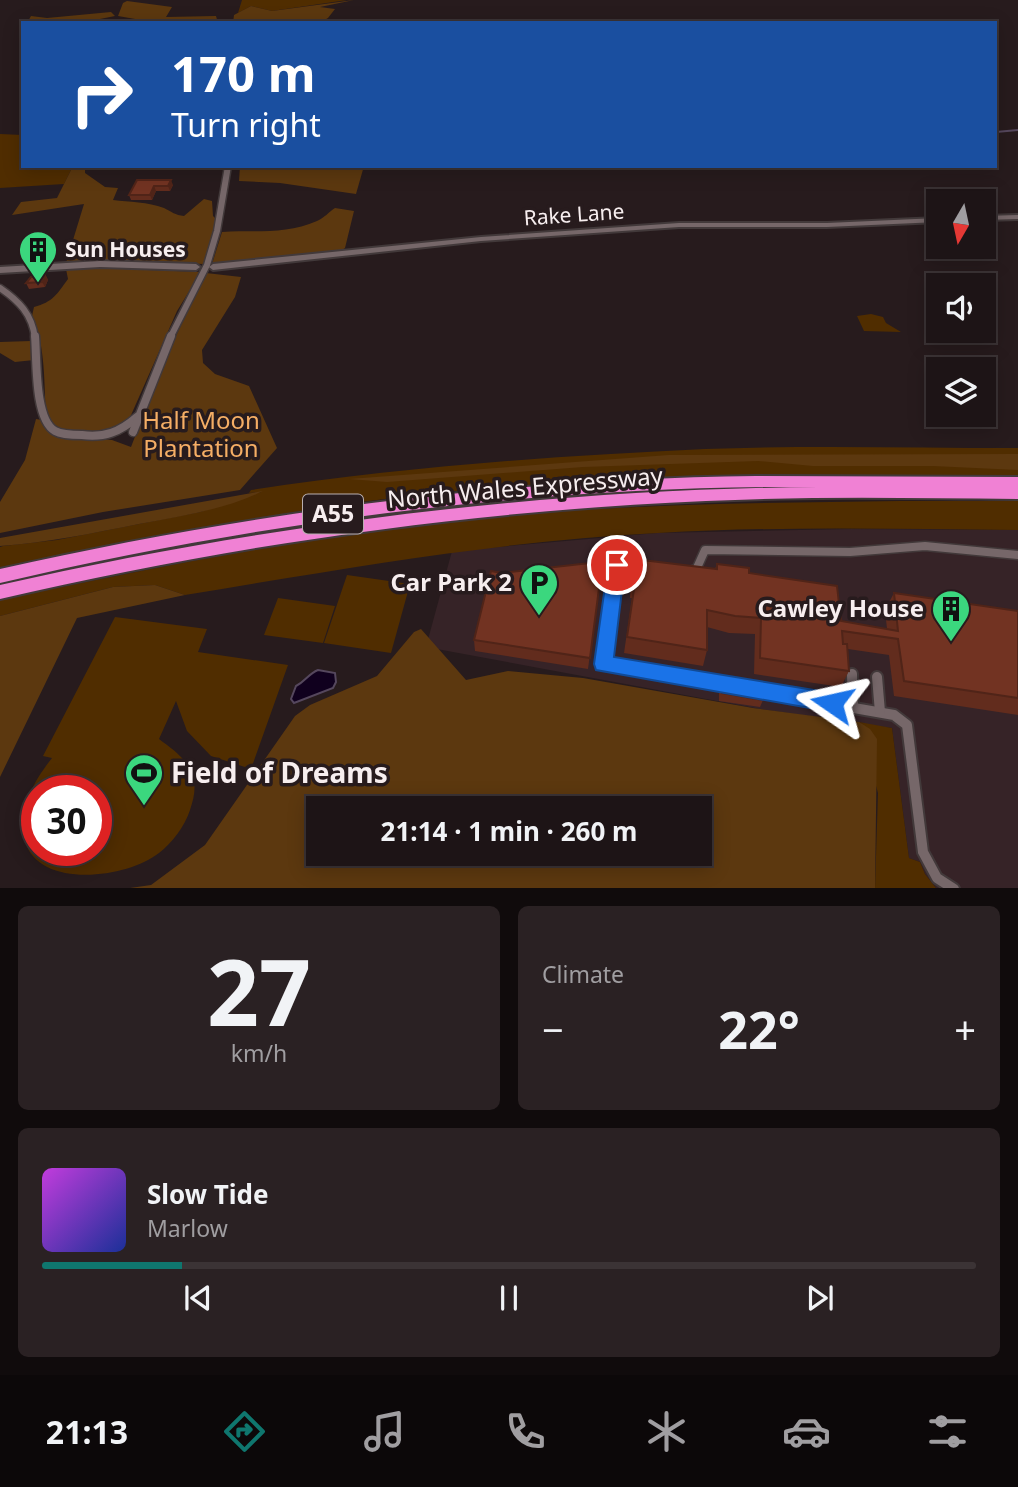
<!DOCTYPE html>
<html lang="en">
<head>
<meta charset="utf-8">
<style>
	body { margin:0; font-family:"Noto Sans",sans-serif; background:#2a2123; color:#f1f3f6; height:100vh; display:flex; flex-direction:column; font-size:26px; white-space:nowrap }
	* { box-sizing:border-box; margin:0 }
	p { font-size:23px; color:#a09ea1 }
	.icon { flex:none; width:38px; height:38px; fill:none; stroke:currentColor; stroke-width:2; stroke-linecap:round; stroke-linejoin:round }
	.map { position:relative; height:888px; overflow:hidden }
	.sheet { display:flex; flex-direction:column; gap:18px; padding:18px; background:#100b0c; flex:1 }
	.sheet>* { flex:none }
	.hud { position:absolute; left:21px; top:21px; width:976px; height:147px; border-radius:0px; box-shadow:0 4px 18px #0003,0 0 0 2px #3b3335; background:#1a4fa0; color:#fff; overflow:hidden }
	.needle { width:46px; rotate:189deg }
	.fabs { position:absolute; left:926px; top:189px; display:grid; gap:14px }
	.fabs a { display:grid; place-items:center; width:70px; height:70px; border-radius:0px; background:#1d1416; box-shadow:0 4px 18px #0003,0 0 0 2px #3b3335; font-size:35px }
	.speed { position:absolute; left:21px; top:775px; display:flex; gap:14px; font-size:35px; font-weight:700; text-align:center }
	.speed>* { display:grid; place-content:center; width:91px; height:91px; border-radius:50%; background:#1d1416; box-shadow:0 4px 18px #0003,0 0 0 2px #3b3335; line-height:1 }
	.speed .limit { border:10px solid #d22; background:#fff; color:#111 }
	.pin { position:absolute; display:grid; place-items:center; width:60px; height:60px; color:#fff; margin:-30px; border:4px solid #fff; border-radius:50%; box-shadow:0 2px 7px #0007 }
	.me { position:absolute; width:77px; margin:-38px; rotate:281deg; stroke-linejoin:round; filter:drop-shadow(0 0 5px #0008) }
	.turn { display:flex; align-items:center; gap:24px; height:147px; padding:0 35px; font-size:32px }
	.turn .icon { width:91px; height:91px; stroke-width:2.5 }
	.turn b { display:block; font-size:49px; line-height:60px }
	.big { font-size:52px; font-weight:700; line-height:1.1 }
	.sheet .widget { flex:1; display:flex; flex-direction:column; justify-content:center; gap:10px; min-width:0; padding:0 24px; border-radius:10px; background:#2a2123 }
	.sheet .dial { align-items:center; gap:0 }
	.dial b { font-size:91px; line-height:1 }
	.song { display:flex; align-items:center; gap:21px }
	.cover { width:84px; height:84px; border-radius:10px; background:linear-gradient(135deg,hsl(290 70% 55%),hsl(230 70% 35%)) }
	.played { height:7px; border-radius:4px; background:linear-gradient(90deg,#0f766e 15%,#3b3335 15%) }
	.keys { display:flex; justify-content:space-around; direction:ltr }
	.heat { display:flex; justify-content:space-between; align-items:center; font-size:38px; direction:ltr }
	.sheet .tiles { flex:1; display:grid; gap:18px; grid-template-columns:1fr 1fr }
	.widget:last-child { grid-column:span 2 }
	.trip { position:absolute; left:306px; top:796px; width:406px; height:70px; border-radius:0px; background:#1d1416; box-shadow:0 4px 18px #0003,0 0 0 2px #3b3335; font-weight:700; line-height:70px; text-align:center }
	.tabs { display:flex; height:112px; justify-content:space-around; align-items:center; background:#0c0809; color:#a09ea1 }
	.tabs .icon { width:49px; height:49px }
	.tabs .on { color:#0f766e }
	.tabs b { font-size:32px; color:#f1f3f6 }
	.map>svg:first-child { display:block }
</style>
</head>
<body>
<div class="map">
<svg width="1018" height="889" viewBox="0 0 1018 889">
	<rect width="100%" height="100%" fill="#271b1d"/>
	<path fill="#362327" d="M851,529L1018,530V888H936L925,874L920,862L909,858L892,728L760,709L426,647L452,551L657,533Z"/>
	<g fill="#502d00" fill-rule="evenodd">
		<path d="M242,0H347L272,11L251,6L238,13Z"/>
		<path d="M0,134L23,135V166H73L64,184L0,188Z"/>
		<path d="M871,314L883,317L886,323L901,332L864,331L857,316Z"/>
		<path d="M1018,448V477C847,477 676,476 505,487C335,499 166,533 0,571V547L3,546L57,540L200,512L261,492L249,493L251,490C401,467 553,456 705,449C809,445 914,448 1018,448Z"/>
		<path d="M899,501H1018V530C898,529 778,526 658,533C499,541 342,569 185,595L155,585L113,587L0,616V600C145,569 291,540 438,523C591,504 745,503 899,501Z"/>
		<path d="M347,575L410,584L391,653L324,643Z"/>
		<path d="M278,598L335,606L323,643L264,635Z"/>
		<path d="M115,617L207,629L198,652L288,665L251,769L211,756L187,731L176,701L159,739C171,748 183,756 190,769C197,783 195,795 190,810C185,826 172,843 159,853C126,879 38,889 25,841C17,811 33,782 52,758L43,756ZM37,791H96V850H37Z"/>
		<path d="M859,722L892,728L909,858L920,862L925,874L936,888H875L878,793Z"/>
	</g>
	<g fill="#5c380f" fill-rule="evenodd">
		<path d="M354,0L320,7L335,9L328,18L319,23H233L234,15L251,6L272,11Z"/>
		<path d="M127,1L172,7L166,17L216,16L218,23H158L118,16L123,3Z"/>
		<path d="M111,12L115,16L80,23H27L31,16L47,18Z"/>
		<path d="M73,166H85V173L105,187L118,188L113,200C129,202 148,202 164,208C172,212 175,215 184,216L204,199L212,201L213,216L217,220L204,264L104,261L66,263L84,204L12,215L21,202L57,198Z"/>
		<path d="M240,166H364L356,194L280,183L239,181Z"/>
		<path d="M335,208L354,211L345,248L342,250L212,264L222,232C254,230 286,235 317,221C324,218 329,212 335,208Z"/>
		<path d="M95,268L201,272L177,311L124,431L120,435C94,436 64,438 46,417C44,385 46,346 32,316L34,307C53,302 57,294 68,279L66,269Z"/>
		<path d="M206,273L241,277L235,297L202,350L203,363L215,374L249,386L277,448L240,490L103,512L0,533V502L25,460L36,419L42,420L50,429L75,437L112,440L131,447L165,359Z"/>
		<path d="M31,341L34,360L15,362L0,353V342Z"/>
		<path d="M1018,454V470L933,466H813L758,461L583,467L387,482L349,479L669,455Z"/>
		<path d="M263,491C224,510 181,516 139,524C93,533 47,543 0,546V538Z"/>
		<path d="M155,585L185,595L77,618L0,777V616L113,587Z"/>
		<path d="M421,629L466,680L508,671L583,678L753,708L859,722L870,729L877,739L875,888H130L151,885L205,845L295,716L310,705L377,676L414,632ZM318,808H700V854H318Z"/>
	</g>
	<path fill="#10001e" stroke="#55475d" stroke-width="2" d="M318,670L335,673L336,682L333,688L294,703L291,699L296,686C306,681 308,674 318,670Z"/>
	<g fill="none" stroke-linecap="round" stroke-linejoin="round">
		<path stroke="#55475d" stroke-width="2" d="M996,132L1018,130"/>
		<defs>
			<g id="street-far2">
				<path d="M0,288C19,301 32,314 35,338"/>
				<path d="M170,338L207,265L217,231L228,166"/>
			</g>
			<g id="street-far1">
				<path d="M35,336C37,358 34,419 55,431C62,435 73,435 82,435C104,438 120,432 137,417"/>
				<path d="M133,432L171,336"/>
				<path d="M692,570H696L705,550L850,552L925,546L1018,555"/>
				<path d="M615,580L617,565L641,567"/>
			</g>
			<g id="street">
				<path d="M615,578L603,664L894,715L907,725L923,852L937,878L954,889"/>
				<path d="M852,674L853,707"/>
				<path d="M877,677L880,712"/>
			</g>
			<g id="secondary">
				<path d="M1018,215V219L984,220V216Z"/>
				<path d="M938,218V222L827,227H679L481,241L213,270L209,267L213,264L481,237L679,223H827Z"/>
				<path d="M100,261L196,264L200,267L196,270L100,267L0,273V267Z"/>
			</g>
			<path id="highway" d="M756,476L1018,477V499C914,498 810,496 706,501C468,511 232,545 0,599V585C269,524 543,489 819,487C543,485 269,520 0,583V569C248,513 502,479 756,476Z"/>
		</defs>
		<use href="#street-far2" stroke="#42393a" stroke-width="9"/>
		<use href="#street-far1" stroke="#42393a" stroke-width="11"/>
		<use href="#street" stroke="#42393a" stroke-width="14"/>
		<use href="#secondary" stroke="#42393a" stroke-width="4"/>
		<use href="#highway" stroke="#42393a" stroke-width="4"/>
		<use href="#street-far2" stroke="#766769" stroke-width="6"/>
		<use href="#street-far1" stroke="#766769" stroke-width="8"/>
		<use href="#street" stroke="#766769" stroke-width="10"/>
		<use href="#secondary" fill="#766769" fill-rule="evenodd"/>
		<use href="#highway" fill="#f081d4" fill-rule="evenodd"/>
	</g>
	<g fill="#622c1d">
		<path d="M137,180L173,185L170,191H156L152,200H131L129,195Z"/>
		<path d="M45,274L48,280L45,287L29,289L26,283Z"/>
		<path d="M634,559L715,569L717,564L749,573L841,621L887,629L885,610L894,593L1018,611V715L894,696L889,655L848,649L849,671L841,687L754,674L755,634L729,633L707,627V650L703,666L624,653L632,598H630L631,575Z"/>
		<path d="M602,565L588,669L475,651L474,640L502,573Z"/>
		<path d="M722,685L763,700L760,707L719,701V693Z"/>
	</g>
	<g fill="#502418">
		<path d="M171,180L173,185L170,191L168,186Z"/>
		<path d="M154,186L156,191L152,200L150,195Z"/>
		<path d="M45,274L48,280L45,287L42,282Z"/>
	</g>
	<g fill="#723322" stroke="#502418" stroke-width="2">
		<path d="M137,180H171L168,186H154L150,195H129Z"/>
		<path d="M45,274L42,282L26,283L31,277Z"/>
		<path d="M634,559L717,569V564L749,568V573L837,586L841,621L898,631L894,593L1018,611V698L904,681L898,639L842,631L843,644H847L849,671L760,658L761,618L735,616L707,610V650L627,637L635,582L633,581Z"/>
		<path d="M590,563L602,565L590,658L474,640L491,571L502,573Z"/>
		<path d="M722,685L763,692V700L722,693Z"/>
	</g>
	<path fill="#1a73e8" stroke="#114b97" stroke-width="2" d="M617,558L623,560L625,565L614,657L832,693L839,696L842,703L839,709L832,712L596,670L594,664L608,565L610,560Z"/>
	<defs>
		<symbol id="building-pin" viewBox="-11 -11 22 30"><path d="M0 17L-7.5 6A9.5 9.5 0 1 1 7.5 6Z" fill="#3bd77e" stroke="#271b1d"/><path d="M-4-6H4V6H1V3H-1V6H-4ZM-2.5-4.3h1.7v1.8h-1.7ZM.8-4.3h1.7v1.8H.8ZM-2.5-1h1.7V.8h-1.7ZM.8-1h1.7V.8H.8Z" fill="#111"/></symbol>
		<symbol id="parking-pin" viewBox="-11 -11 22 30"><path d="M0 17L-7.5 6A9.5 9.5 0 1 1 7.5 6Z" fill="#3bd77e" stroke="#271b1d"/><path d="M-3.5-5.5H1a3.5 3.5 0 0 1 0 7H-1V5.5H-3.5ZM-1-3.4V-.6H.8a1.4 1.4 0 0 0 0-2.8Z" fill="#111"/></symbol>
		<symbol id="stadium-pin" viewBox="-11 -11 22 30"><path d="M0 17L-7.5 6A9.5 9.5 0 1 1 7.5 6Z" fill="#3bd77e" stroke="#271b1d"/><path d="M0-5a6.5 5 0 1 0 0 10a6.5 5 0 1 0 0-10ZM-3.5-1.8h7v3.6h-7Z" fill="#111"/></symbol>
	</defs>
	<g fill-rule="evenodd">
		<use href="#building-pin" x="16" y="228" width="44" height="60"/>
		<use href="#parking-pin" x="517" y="561" width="44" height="60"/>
		<use href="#building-pin" x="929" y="587" width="44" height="60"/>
		<use href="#stadium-pin" x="122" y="751" width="44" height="60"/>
	</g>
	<g text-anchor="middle" stroke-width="7" stroke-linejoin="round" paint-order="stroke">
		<g font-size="21" fill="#f7eeef" stroke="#271b1d">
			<text transform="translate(574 215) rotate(-4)" y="7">Rake Lane</text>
		</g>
		<g font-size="21" font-weight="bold" fill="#f7eeef" stroke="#271b1d" text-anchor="start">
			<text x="65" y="257">Sun Houses</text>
		</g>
		<rect fill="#271b1d" stroke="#b9afb0" stroke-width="2" x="303" y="494.5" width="60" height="39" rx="5"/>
		<g font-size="23" font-weight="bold" fill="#f7eeef">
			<text x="333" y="522">A55</text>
		</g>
		<g font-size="24" fill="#f5ae65" stroke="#271b1d">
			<text x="201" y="429">Half Moon<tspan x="201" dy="28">Plantation</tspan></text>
		</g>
		<g font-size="24" fill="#f7eeef" stroke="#271b1d">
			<text transform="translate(525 488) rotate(-5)" y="8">North Wales Expressway</text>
		</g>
		<g font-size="24" font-weight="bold" fill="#f7eeef" stroke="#271b1d" text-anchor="end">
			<text x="512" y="591">Car Park 2</text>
			<text x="924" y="617">Cawley House</text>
		</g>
		<g font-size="28" font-weight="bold" fill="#f7eeef" stroke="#271b1d" text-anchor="start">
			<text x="171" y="783">Field of Dreams</text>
		</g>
	</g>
</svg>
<div class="fabs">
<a><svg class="needle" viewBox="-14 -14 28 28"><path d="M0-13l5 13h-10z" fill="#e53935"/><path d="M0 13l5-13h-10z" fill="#a09ea1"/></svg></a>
<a><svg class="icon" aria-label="sound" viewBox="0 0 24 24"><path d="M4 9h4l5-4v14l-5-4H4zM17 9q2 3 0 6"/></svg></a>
<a><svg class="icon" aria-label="layers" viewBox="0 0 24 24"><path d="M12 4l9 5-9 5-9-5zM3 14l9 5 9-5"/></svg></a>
</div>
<div class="speed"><div class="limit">30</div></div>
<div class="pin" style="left:617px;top:565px;background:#d93025"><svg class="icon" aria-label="arrive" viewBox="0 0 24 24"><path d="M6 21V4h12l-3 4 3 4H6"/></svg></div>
<svg class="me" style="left:832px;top:703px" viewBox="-20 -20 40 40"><path d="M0-17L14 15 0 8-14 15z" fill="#1a73e8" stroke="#fff" stroke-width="4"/></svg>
<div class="trip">21:14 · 1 min · 260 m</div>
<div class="hud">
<div class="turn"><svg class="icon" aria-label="right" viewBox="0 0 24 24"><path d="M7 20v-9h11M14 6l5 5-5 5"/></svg><div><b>170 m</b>Turn right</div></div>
</div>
</div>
<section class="sheet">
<div class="tiles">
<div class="widget dial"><b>27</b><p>km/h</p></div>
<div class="widget"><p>Climate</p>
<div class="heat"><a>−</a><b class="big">22°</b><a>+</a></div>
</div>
<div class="widget">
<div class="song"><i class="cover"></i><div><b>Slow Tide</b><p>Marlow</p></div></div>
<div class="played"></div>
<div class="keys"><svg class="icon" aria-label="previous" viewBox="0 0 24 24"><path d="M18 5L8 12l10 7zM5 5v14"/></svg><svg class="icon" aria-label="pause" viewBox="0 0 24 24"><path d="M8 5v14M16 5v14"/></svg><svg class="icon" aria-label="next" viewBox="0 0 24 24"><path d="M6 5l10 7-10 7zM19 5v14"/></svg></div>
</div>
</div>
</section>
<nav class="tabs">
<b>21:13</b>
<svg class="icon on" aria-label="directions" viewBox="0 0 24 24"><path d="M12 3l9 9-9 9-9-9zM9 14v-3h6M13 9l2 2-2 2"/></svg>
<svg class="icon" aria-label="music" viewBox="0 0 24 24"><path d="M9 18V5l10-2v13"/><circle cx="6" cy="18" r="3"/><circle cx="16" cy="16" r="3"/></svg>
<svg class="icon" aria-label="phone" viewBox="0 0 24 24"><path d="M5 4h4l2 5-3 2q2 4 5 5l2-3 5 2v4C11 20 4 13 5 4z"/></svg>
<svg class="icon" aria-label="climate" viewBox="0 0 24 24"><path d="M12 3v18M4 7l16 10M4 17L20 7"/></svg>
<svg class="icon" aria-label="car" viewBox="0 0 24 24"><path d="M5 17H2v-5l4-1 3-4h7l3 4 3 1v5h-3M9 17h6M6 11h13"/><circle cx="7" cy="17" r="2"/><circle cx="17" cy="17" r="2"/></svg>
<svg class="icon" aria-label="filters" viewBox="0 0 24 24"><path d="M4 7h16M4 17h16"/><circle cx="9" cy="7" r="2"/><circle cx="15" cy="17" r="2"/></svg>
</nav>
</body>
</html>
